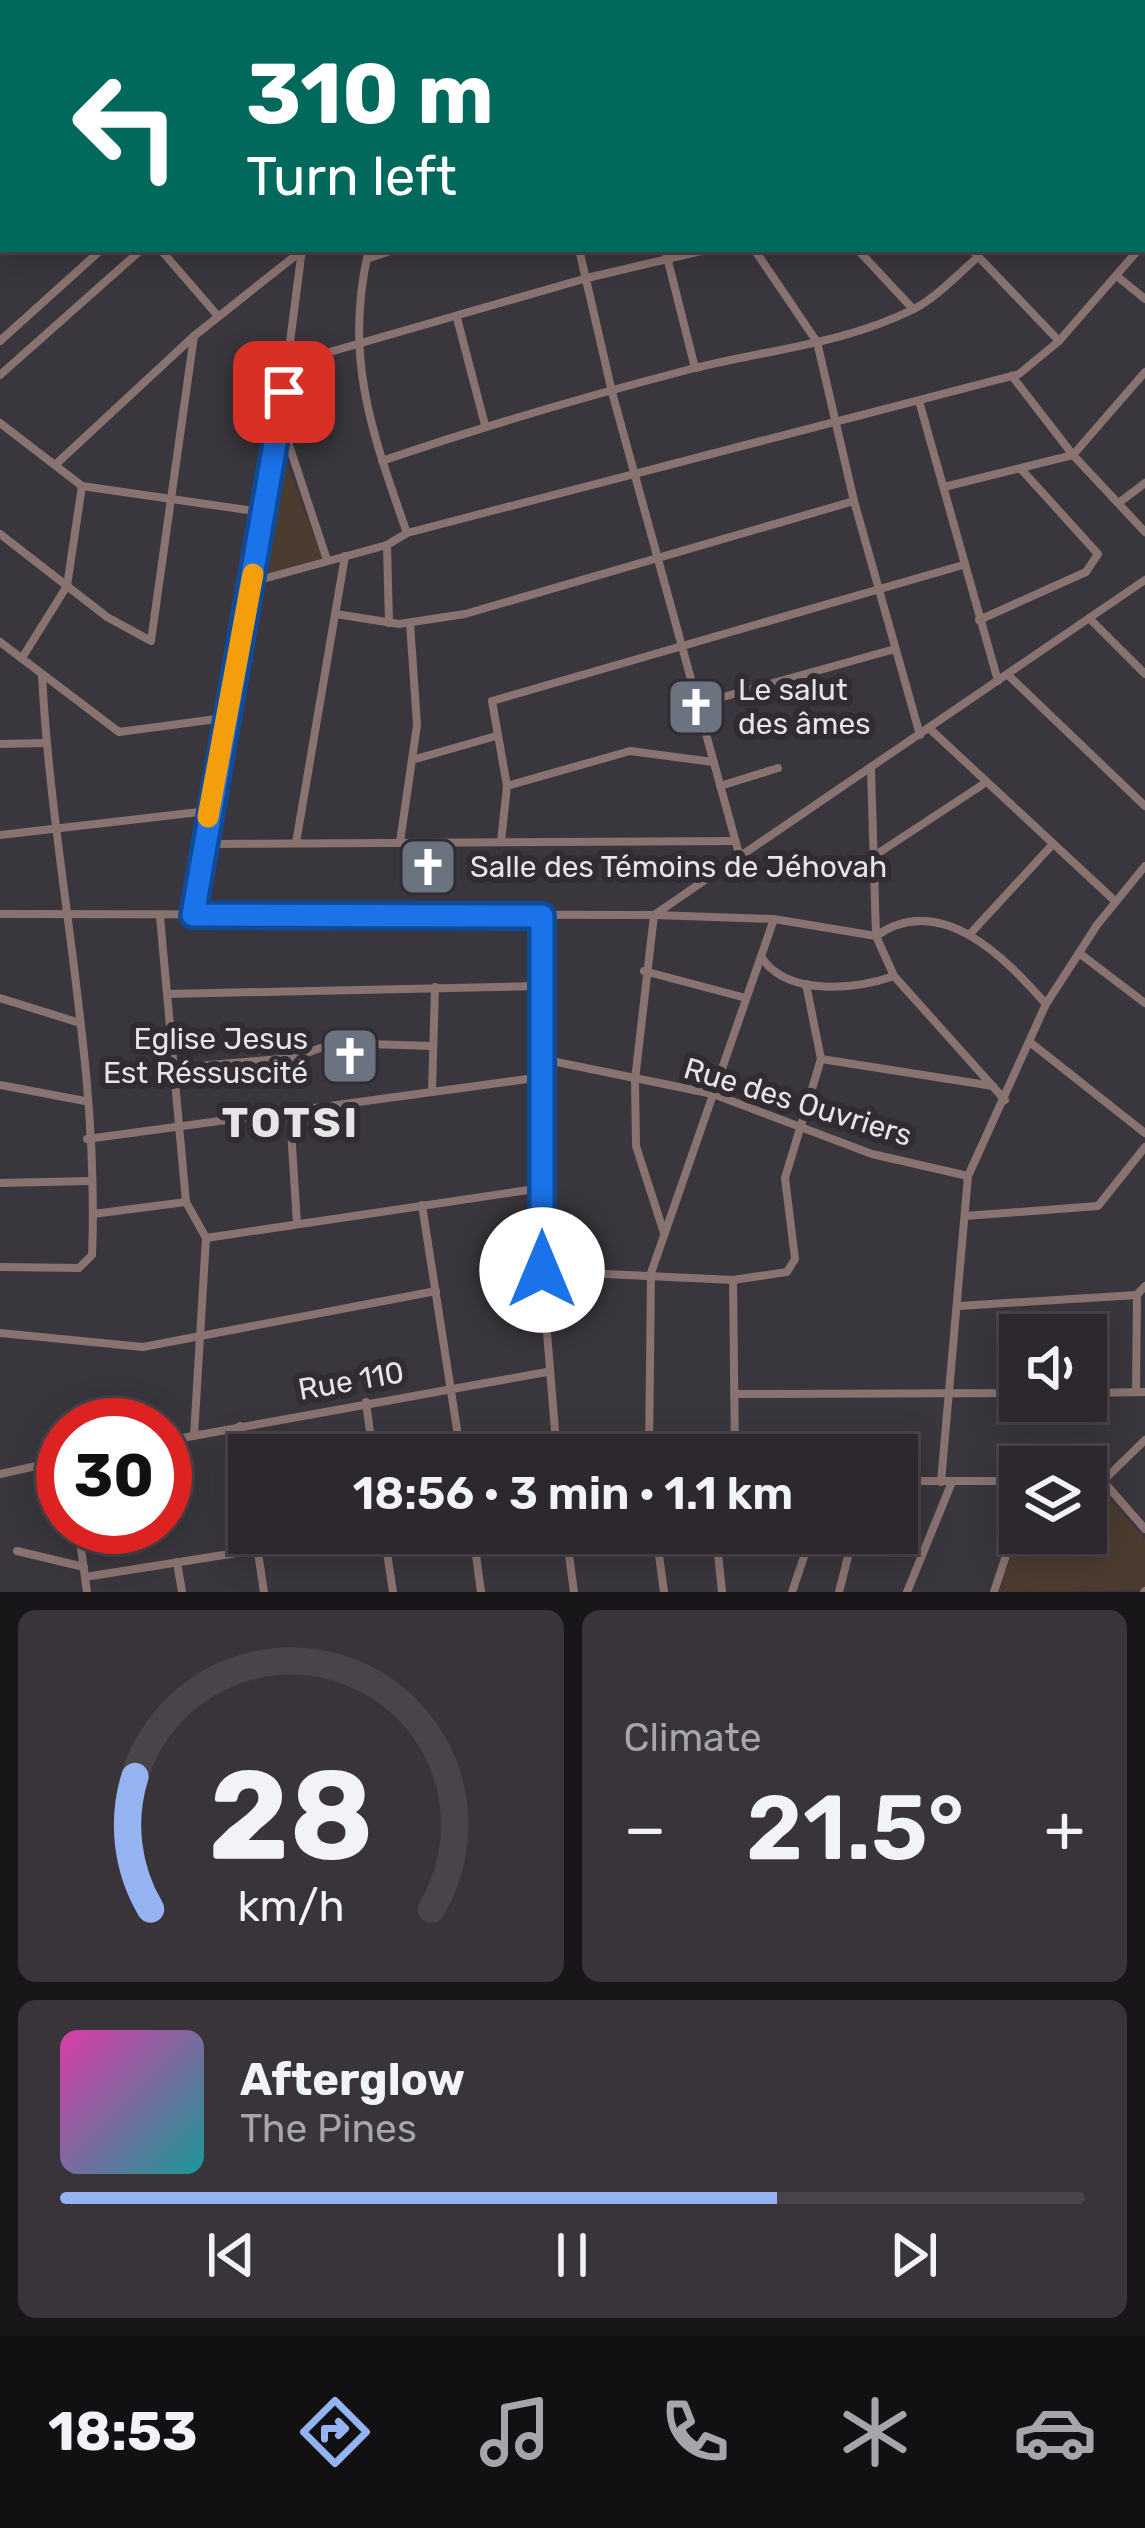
<!DOCTYPE html>
<html lang="en">
<head>
<meta charset="utf-8">
<style>
	body { margin:0; font-family:Rubik,sans-serif; background:#38343a; color:#f1f3f6; height:100vh; display:flex; flex-direction:column; font-size:45px; white-space:nowrap }
	* { box-sizing:border-box; margin:0 }
	p { font-size:39px; color:#a6a6aa }
	.icon { flex:none; width:66px; height:66px; fill:none; stroke:currentColor; stroke-width:2; stroke-linecap:round; stroke-linejoin:round }
	.map { position:relative; height:1592px; overflow:hidden }
	.details { display:flex; flex-direction:column; gap:18px; padding:18px; background:#181619; flex:1 }
	.details>* { flex:none }
	.guide { position:absolute; left:0px; top:0px; width:1146px; height:252px; box-shadow:0 6px 30px #0003,0 0 0 3px #48444a; background:#00695c; color:#fff; overflow:hidden }
	.buttons { position:absolute; left:999px; top:1314px; display:grid; gap:24px }
	.buttons a { display:grid; place-items:center; width:108px; height:108px; border-radius:0px; background:#2c282e; box-shadow:0 6px 30px #0003,0 0 0 3px #48444a; font-size:60px }
	.speed { position:absolute; left:36px; top:1398px; display:flex; gap:24px; font-size:60px; font-weight:700; text-align:center }
	.speed>* { display:grid; place-content:center; width:156px; height:156px; border-radius:50%; background:#2c282e; box-shadow:0 6px 30px #0003,0 0 0 3px #48444a; line-height:1 }
	.speed .limit { border:18px solid #d22; background:#fff; color:#111 }
	.pin { position:absolute; display:grid; place-items:center; width:102px; height:102px; color:#fff; margin:-51px; border-radius:24px; box-shadow:0 6px 18px #0006 }
	.me { position:absolute; width:132px; margin:-66px; rotate:0deg; stroke-linejoin:round; filter:drop-shadow(0 0 9px #0008) }
	.turn { display:flex; align-items:center; gap:42px; height:252px; padding:0 48px; font-size:54px }
	.turn .icon { width:156px; height:156px; stroke-width:2.5 }
	.turn b { display:block; font-size:84px; line-height:102px }
	.big { font-size:90px; font-weight:600; line-height:1.1 }
	.details .widget { flex:1; display:flex; flex-direction:column; justify-content:center; gap:18px; min-width:0; padding:0 42px; border-radius:18px; background:#38343a }
	.details .dial { align-items:center; gap:0 }
	.dial svg { height:312px; overflow:visible; fill:none; stroke:#48444a; stroke-width:7; stroke-linecap:round; text-anchor:middle }
	.dial text { fill:#f1f3f6; stroke:none }
	.song { display:flex; align-items:center; gap:36px }
	.cover { width:144px; height:144px; border-radius:18px; background:linear-gradient(135deg,hsl(320 70% 55%),hsl(180 70% 35%)) }
	.played { height:12px; border-radius:6px; background:linear-gradient(90deg,#95b2f1 70%,#48444a 70%) }
	.keys { display:flex; justify-content:space-around; direction:ltr }
	.heat { display:flex; justify-content:space-between; align-items:center; font-size:66px; direction:ltr }
	.details .tiles { flex:1; display:grid; gap:18px; grid-template-columns:1fr 1fr }
	.widget:last-child { grid-column:span 2 }
	.trip { position:absolute; left:228px; top:1434px; width:690px; height:120px; border-radius:0px; background:#2c282e; box-shadow:0 6px 30px #0003,0 0 0 3px #48444a; font-weight:600; line-height:120px; text-align:center }
	.menu { display:flex; height:192px; justify-content:space-around; align-items:center; background:#121012; color:#a6a6aa }
	.menu .icon { width:84px; height:84px }
	.menu .current { color:#95b2f1 }
	.menu b { font-size:54px; color:#f1f3f6 }
	.map>svg:first-child { display:block }
</style>
</head>
<body>
<div class="map">
<svg width="1145" height="1592" viewBox="0 0 1145 1592">
	<rect width="100%" height="100%" fill="#3a363d"/>
	<g fill="#4c3c30">
		<path d="M284,456L322,558L259,575L275,458Z"/>
		<path d="M1086,1487H1099L1145,1539V1590L999,1592L1020,1531L1086,1533Z"/>
	</g>
	<g fill="none" stroke-linecap="round" stroke-linejoin="round">
		<g stroke="#897370" stroke-width="8">
			<path d="M7,0L10,3"/>
			<path d="M253,0L255,3"/>
			<path d="M650,0L653,3"/>
			<path d="M740,0L743,3"/>
			<path d="M914,0L922,3"/>
			<path d="M168,3L171,0"/>
			<path d="M343,3L346,0"/>
			<path d="M425,3L428,0"/>
			<path d="M561,3L564,0"/>
			<path d="M946,3L948,0"/>
			<path d="M1143,37L1145,34"/>
			<path d="M1143,114L1145,115"/>
			<path d="M0,134L3,138"/>
			<path d="M1143,245L1145,244"/>
			<path d="M160,249L218,316"/>
			<path d="M369,249C343,356 372,433 407,533"/>
			<path d="M579,249L612,392L741,861"/>
			<path d="M665,249L695,368"/>
			<path d="M754,249L817,342L854,501L920,735"/>
			<path d="M857,249L913,309"/>
			<path d="M971,249L1059,341"/>
			<path d="M367,259L396,249"/>
			<path d="M1118,277L1145,299"/>
			<path d="M457,318L485,425"/>
			<path d="M0,341L102,249"/>
			<path d="M288,364L587,278L710,249"/>
			<path d="M0,375L142,249"/>
			<path d="M1012,376L1073,455L1145,532"/>
			<path d="M919,401L998,681"/>
			<path d="M0,423L82,486L261,512"/>
			<path d="M282,424L327,560"/>
			<path d="M382,461C484,426 587,396 691,369C765,350 844,344 914,309C937,297 958,274 978,257"/>
			<path d="M55,465L194,336L300,252"/>
			<path d="M944,487L1073,455L1145,372"/>
			<path d="M1120,502L1145,483"/>
			<path d="M0,534L107,617L151,641L194,336"/>
			<path d="M387,545L389,623"/>
			<path d="M252,582L387,545L407,533L1019,374L1059,341L1139,249"/>
			<path d="M336,614L399,624L465,614L854,501"/>
			<path d="M1089,618L1145,674"/>
			<path d="M979,620L1086,572L1098,554L1021,469"/>
			<path d="M0,642L119,732L224,718"/>
			<path d="M22,658L67,586L82,486"/>
			<path d="M1008,675L1145,806"/>
			<path d="M698,704L895,649"/>
			<path d="M930,729L1115,901"/>
			<path d="M0,744L46,743"/>
			<path d="M412,760L496,736"/>
			<path d="M507,786L630,751L713,762"/>
			<path d="M720,786L778,768"/>
			<path d="M0,835L208,811"/>
			<path d="M400,842L417,725L410,623"/>
			<path d="M501,842L507,786L492,701L963,565"/>
			<path d="M296,843L345,556"/>
			<path d="M205,844L735,841"/>
			<path d="M877,854L985,783"/>
			<path d="M0,914L654,915L774,919L876,936L871,769"/>
			<path d="M193,915L280,420L302,249"/>
			<path d="M542,916V1271L557,1455"/>
			<path d="M160,917L186,1202L206,1238L194,1436"/>
			<path d="M970,934L1052,845"/>
			<path d="M1079,953L1145,1003"/>
			<path d="M762,958C788,997 857,989 894,976"/>
			<path d="M644,971L746,998"/>
			<path d="M806,984L821,1059L993,1086"/>
			<path d="M167,994L542,986"/>
			<path d="M0,998L80,1023"/>
			<path d="M1031,1043L1145,1133"/>
			<path d="M542,1059L713,1094L872,1154L968,1176"/>
			<path d="M174,1068L292,1058L335,1043L433,1046"/>
			<path d="M0,1085L85,1101"/>
			<path d="M432,1092L435,987"/>
			<path d="M1005,1100L894,976L876,936C941,890 1006,959 1046,1004"/>
			<path d="M290,1114L297,1224"/>
			<path d="M87,1139L542,1077"/>
			<path d="M0,1183L88,1181"/>
			<path d="M422,1205L461,1455"/>
			<path d="M93,1214L186,1202"/>
			<path d="M965,1216L1098,1206L1145,1147"/>
			<path d="M664,1233L636,1146L635,1080L654,915L1145,580"/>
			<path d="M206,1238L542,1188"/>
			<path d="M0,1267L79,1268L92,1255C100,1061 52,868 42,675"/>
			<path d="M542,1271L733,1280L787,1272L795,1259L785,1178L821,1059"/>
			<path d="M733,1280L735,1455"/>
			<path d="M959,1306L1137,1295"/>
			<path d="M0,1333L143,1347L436,1291"/>
			<path d="M1136,1392L1137,1295L1145,1286"/>
			<path d="M1086,1393L1145,1392"/>
			<path d="M734,1394L1020,1393"/>
			<path d="M366,1402L373,1455"/>
			<path d="M240,1426L249,1489"/>
			<path d="M165,1441L547,1372"/>
			<path d="M649,1455L651,1273L774,919"/>
			<path d="M0,1474L63,1460"/>
			<path d="M897,1481H1020"/>
			<path d="M1086,1481H1103L1145,1440"/>
			<path d="M1103,1481L1145,1529"/>
			<path d="M941,1482L968,1176L1046,1004L1097,925L1145,866"/>
			<path d="M78,1527L87,1592"/>
			<path d="M255,1533L264,1592"/>
			<path d="M384,1533L393,1592"/>
			<path d="M473,1533L481,1592"/>
			<path d="M566,1533L574,1592"/>
			<path d="M656,1533L664,1592"/>
			<path d="M716,1533L722,1592"/>
			<path d="M17,1551L84,1567"/>
			<path d="M177,1562L182,1592"/>
			<path d="M85,1577L362,1533"/>
			<path d="M792,1592L812,1533"/>
			<path d="M839,1592L854,1533"/>
			<path d="M907,1592L952,1482"/>
			<path d="M994,1592L1020,1513"/>
			<path d="M1144,1592L1145,1591"/>
		</g>
		<g stroke="#b6938f" stroke-width="10">
			<path d="M749,0L754,3"/>
			<path d="M1143,206L1145,207"/>
		</g>
	</g>
	<g fill="none" stroke-linecap="round" stroke-linejoin="round">
		<defs>
			<path id="route" d="M284,392L193,915L542,916V1270"/>
		</defs>
		<use href="#route" stroke="#114b97" stroke-width="30"/>
		<use href="#route" stroke="#1a73e8" stroke-width="21"/>
		<path stroke="#f59e0b" stroke-width="21" d="M208,817L253,574"/>
	</g>
	<defs>
		<symbol id="church-square" viewBox="-11 -11 22 22"><rect x="-9" y="-9" width="18" height="18" rx="4" fill="#6b7280" stroke="#302c32"/><path d="M-1.2-6h2.4v3.5h3.3v2.4h-3.3V6h-2.4V-.1h-3.3v-2.4h3.3Z" fill="#fff"/></symbol>
	</defs>
	<g fill-rule="evenodd">
		<use href="#church-square" x="663" y="674" width="66" height="66"/>
		<use href="#church-square" x="395" y="834" width="66" height="66"/>
		<use href="#church-square" x="317" y="1023" width="66" height="66"/>
	</g>
	<g text-anchor="middle" stroke-width="12" stroke-linejoin="round" paint-order="stroke">
		<g font-size="30" fill="#e7e4e8" stroke="#302c32" text-anchor="start">
			<text x="738" y="700">Le salut<tspan x="738" dy="34">des âmes</tspan></text>
			<text x="470" y="877">Salle des Témoins de Jéhovah</text>
			<text x="308" y="1049" text-anchor="end">Eglise Jesus<tspan x="308" dy="34">Est Réssuscité</tspan></text>
		</g>
		<g font-size="30" fill="#e7e4e8" stroke="#302c32">
			<text transform="translate(798 1102) rotate(17)" y="10">Rue des Ouvriers</text>
			<text transform="translate(351 1381) rotate(-10)" y="10">Rue 110</text>
		</g>
		<g font-size="42" font-weight="bold" letter-spacing="3" fill="#e7e4e8" stroke="#302c32">
			<text x="291" y="1137">TOTSI</text>
		</g>
	</g>
</svg>
<div class="buttons">
<a><svg class="icon" aria-label="sound" viewBox="0 0 24 24"><path d="M4 9h4l5-4v14l-5-4H4zM17 9q2 3 0 6"/></svg></a>
<a><svg class="icon" aria-label="layers" viewBox="0 0 24 24"><path d="M12 4l9 5-9 5-9-5zM3 14l9 5 9-5"/></svg></a>
</div>
<div class="speed"><div class="limit">30</div></div>
<div class="pin" style="left:284px;top:392px;background:#d93025"><svg class="icon" aria-label="arrive" viewBox="0 0 24 24"><path d="M6 21V4h12l-3 4 3 4H6"/></svg></div>
<svg class="me" style="left:542px;top:1270px" viewBox="-20 -20 40 40"><circle r="19" fill="#fff"/><path d="M0-13L10 11 0 6-10 11z" fill="#1a73e8"/></svg>
<div class="trip">18:56 · 3 min · 1.1 km</div>
<div class="guide">
<div class="turn"><svg class="icon" aria-label="left" viewBox="0 0 24 24"><path d="M17 20v-9H6M10 6l-5 5 5 5"/></svg><div><b>310 m</b>Turn left</div></div>
</div>
</div>
<section class="details">
<div class="tiles">
<div class="widget dial"><svg viewBox="0 0 100 80">
<path d="M14 69A42 42 0 1 1 86 69"/>
<path d="M14 69A42 42 0 0 1 10 35" stroke="#95b2f1"/>
<text x="50" y="56" font-size="32" font-weight="700">28</text>
<text x="50" y="72" font-size="11">km/h</text>
</svg></div>
<div class="widget"><p>Climate</p>
<div class="heat"><a>−</a><b class="big">21.5°</b><a>+</a></div>
</div>
<div class="widget">
<div class="song"><i class="cover"></i><div><b>Afterglow</b><p>The Pines</p></div></div>
<div class="played"></div>
<div class="keys"><svg class="icon" aria-label="previous" viewBox="0 0 24 24"><path d="M18 5L8 12l10 7zM5 5v14"/></svg><svg class="icon" aria-label="pause" viewBox="0 0 24 24"><path d="M8 5v14M16 5v14"/></svg><svg class="icon" aria-label="next" viewBox="0 0 24 24"><path d="M6 5l10 7-10 7zM19 5v14"/></svg></div>
</div>
</div>
</section>
<nav class="menu">
<b>18:53</b>
<svg class="icon current" aria-label="directions" viewBox="0 0 24 24"><path d="M12 3l9 9-9 9-9-9zM9 14v-3h6M13 9l2 2-2 2"/></svg>
<svg class="icon" aria-label="music" viewBox="0 0 24 24"><path d="M9 18V5l10-2v13"/><circle cx="6" cy="18" r="3"/><circle cx="16" cy="16" r="3"/></svg>
<svg class="icon" aria-label="phone" viewBox="0 0 24 24"><path d="M5 4h4l2 5-3 2q2 4 5 5l2-3 5 2v4C11 20 4 13 5 4z"/></svg>
<svg class="icon" aria-label="climate" viewBox="0 0 24 24"><path d="M12 3v18M4 7l16 10M4 17L20 7"/></svg>
<svg class="icon" aria-label="car" viewBox="0 0 24 24"><path d="M5 17H2v-5l4-1 3-4h7l3 4 3 1v5h-3M9 17h6M6 11h13"/><circle cx="7" cy="17" r="2"/><circle cx="17" cy="17" r="2"/></svg>
</nav>
</body>
</html>
